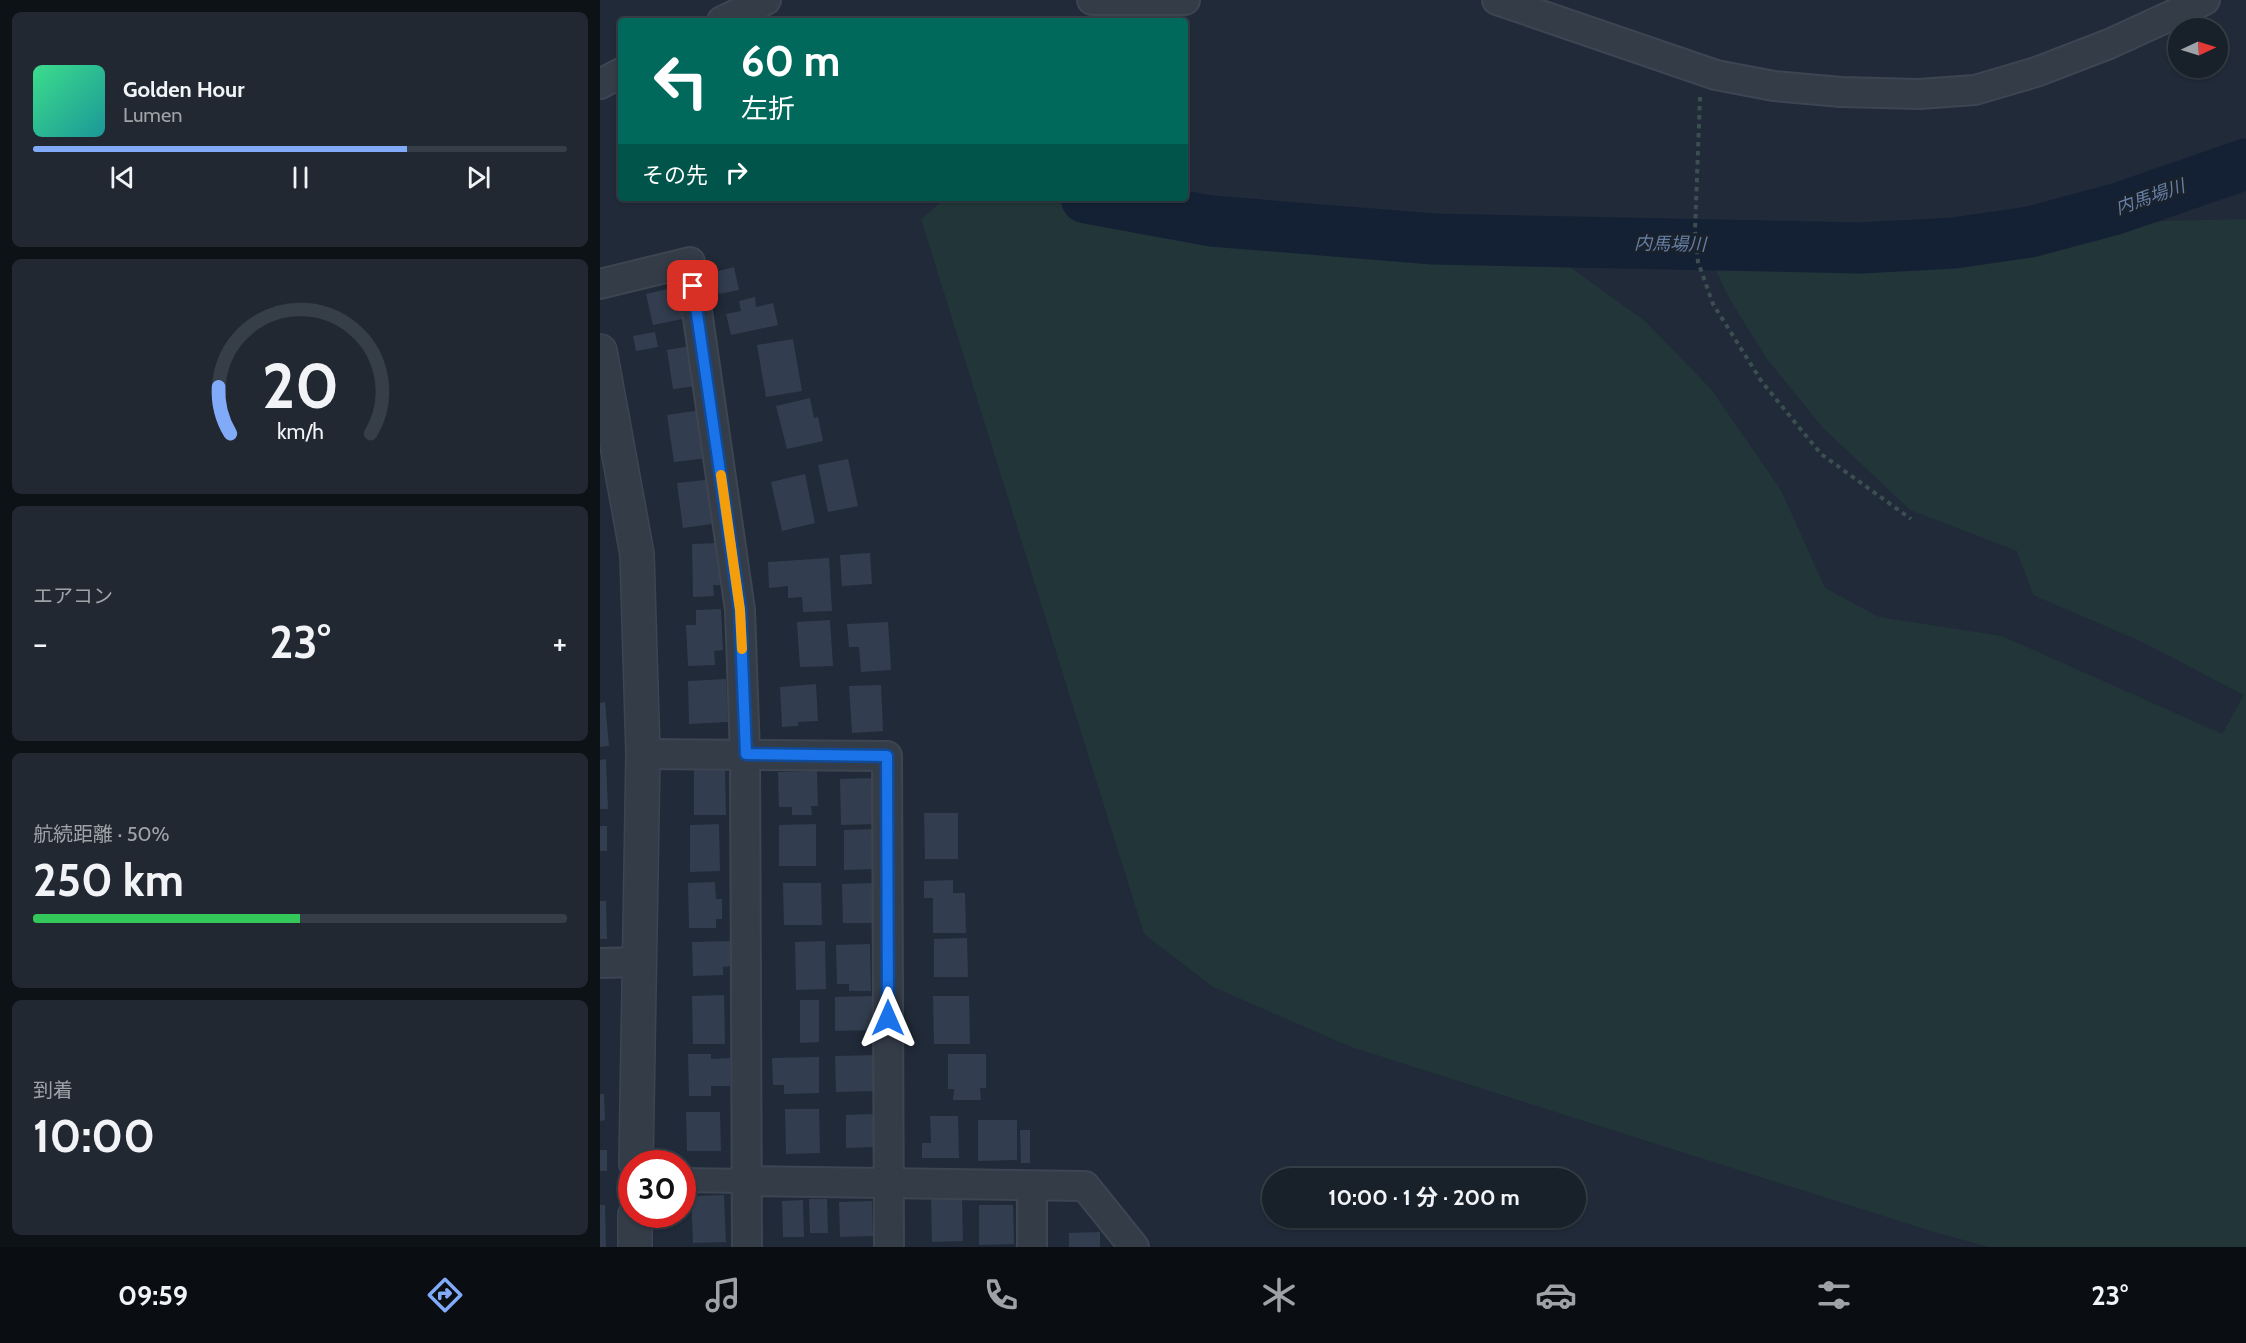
<!DOCTYPE html>
<html lang="ja">
<head>
<meta charset="utf-8">
<style>
	body { margin:0; font-family:Cabin,"Noto Sans JP",sans-serif; background:#212832; color:#f1f3f6; height:100vh; display:flex; flex-direction:column; font-size:22px; white-space:nowrap }
	* { box-sizing:border-box; margin:0 }
	p { font-size:20px; color:#9fa3a8 }
	.icon { flex:none; width:33px; height:33px; fill:none; stroke:currentColor; stroke-width:2; stroke-linecap:round; stroke-linejoin:round }
	.map { position:relative; flex:1; overflow:hidden }
	.drawer { display:flex; flex-direction:column; gap:12px; padding:12px; background:#0d1217; width:600px }
	.drawer>* { flex:none }
	.guide { position:absolute; left:18px; top:18px; width:570px; height:183px; border-radius:6px; box-shadow:0 2px 4px #0004,0 0 0 2px #363e47; background:#00695c; color:#fff; overflow:hidden }
	.needle { width:39px; rotate:86deg }
	.controls { position:absolute; left:1568px; top:18px; display:grid; gap:12px }
	.controls a { display:grid; place-items:center; width:60px; height:60px; border-radius:50%; background:#18202a; box-shadow:0 2px 4px #0004,0 0 0 2px #363e47; font-size:30px }
	.speed { position:absolute; left:18px; top:1150px; display:flex; gap:12px; font-size:30px; font-weight:700; text-align:center }
	.speed>* { display:grid; place-content:center; width:78px; height:78px; border-radius:50%; background:#18202a; box-shadow:0 2px 4px #0004,0 0 0 2px #363e47; line-height:1 }
	.speed .limit { border:9px solid #d22; background:#fff; color:#111 }
	.pin { position:absolute; display:grid; place-items:center; width:51px; height:51px; color:#fff; margin:-26px; border-radius:12px; box-shadow:0 3px 9px #0006 }
	.me { position:absolute; width:66px; margin:-33px; rotate:0deg; stroke-linejoin:round; filter:drop-shadow(0 0 4px #0008) }
	.turn { display:flex; align-items:center; gap:21px; height:126px; padding:0 24px; font-size:27px }
	.turn .icon { width:78px; height:78px; stroke-width:2.5 }
	.turn b { display:block; font-size:42px; line-height:51px }
	.then { display:flex; align-items:center; height:57px; padding:0 24px; background:#0003; gap:12px; font-size:22px }
	.big { font-size:45px; font-weight:700; line-height:1.1 }
	.drawer .tile { flex:1; display:flex; flex-direction:column; justify-content:center; gap:9px; min-width:0; padding:0 21px; border-radius:9px; background:#212832 }
	.drawer .dial { align-items:center; gap:0 }
	.dial svg { height:156px; overflow:visible; fill:none; stroke:#363e47; stroke-width:7; stroke-linecap:round; text-anchor:middle }
	.dial text { fill:#f1f3f6; stroke:none }
	.song { display:flex; align-items:center; gap:18px }
	.cover { width:72px; height:72px; border-radius:9px; background:linear-gradient(135deg,hsl(150 70% 55%),hsl(180 70% 35%)) }
	.played { height:6px; border-radius:3px; background:linear-gradient(90deg,#81abf8 70%,#363e47 70%) }
	.keys { display:flex; justify-content:space-around; direction:ltr }
	.heat { display:flex; justify-content:space-between; align-items:center; font-size:33px; direction:ltr }
	.charge { height:9px; border-radius:4px; background:linear-gradient(90deg,#34c759 50%,#363e47 0) }
	.trip { position:absolute; left:662px; top:1168px; width:324px; height:60px; border-radius:30px; background:#18202a; box-shadow:0 2px 4px #0004,0 0 0 2px #363e47; font-weight:700; line-height:60px; text-align:center }
	.dock { display:flex; height:96px; justify-content:space-around; align-items:center; background:#0a0d11; color:#9fa3a8 }
	.dock .icon { width:42px; height:42px }
	.dock .selected { color:#81abf8 }
	.dock b { font-size:27px; color:#f1f3f6 }
	main { display:flex; flex:1; min-height:0 }
	.map>svg:first-child { display:block }
</style>
</head>
<body>
<main>
<section class="drawer">
<div class="tile">
<div class="song"><i class="cover"></i><div><b>Golden Hour</b><p>Lumen</p></div></div>
<div class="played"></div>
<div class="keys"><svg class="icon" aria-label="previous" viewBox="0 0 24 24"><path d="M18 5L8 12l10 7zM5 5v14"/></svg><svg class="icon" aria-label="pause" viewBox="0 0 24 24"><path d="M8 5v14M16 5v14"/></svg><svg class="icon" aria-label="next" viewBox="0 0 24 24"><path d="M6 5l10 7-10 7zM19 5v14"/></svg></div>
</div>
<div class="tile dial"><svg viewBox="0 0 100 80">
<path d="M14 69A42 42 0 1 1 86 69"/>
<path d="M14 69A42 42 0 0 1 8 45" stroke="#81abf8"/>
<text x="50" y="56" font-size="32" font-weight="700">20</text>
<text x="50" y="72" font-size="11">km/h</text>
</svg></div>
<div class="tile"><p>エアコン</p>
<div class="heat"><a>−</a><b class="big">23°</b><a>+</a></div>
</div>
<div class="tile"><p>航続距離 · 50%</p><b class="big">250 km</b><div class="charge"></div></div>
<div class="tile"><p>到着</p><b class="big">10:00</b></div>
</section>
<div class="map">
<svg width="1646" height="1247" viewBox="0 0 1646 1247">
	<rect width="100%" height="100%" fill="#202a38"/>
	<path fill="#223539" d="M346,198H459L518,218L611,236L711,246L786,250L836,249L912,257H956L1045,321L1111,389L1181,490L1225,588L1279,617L1402,636L1622,734L1644,695L1540,641L1433,595L1417,551L1310,510L1222,427L1167,359L1129,298L1111,261L1391,251L1562,221L1646,219V1247H1389L1334,1232L751,1047L613,987L544,934L321,219Z"/>
	<g fill="none" stroke-linecap="round" stroke-linejoin="round">
		<path stroke="#142135" stroke-width="51" d="M486,198L611,221L833,239L1261,248L1354,243L1430,232L1516,209L1646,164"/>
	</g>
	<g fill="#323d4f">
		<path d="M134,267L139,290L119,294L115,272Z"/>
		<path d="M80,286L87,318L53,325L46,294Z"/>
		<path d="M155,297L156,307L173,303L178,325L131,335L126,314L141,311L139,301Z"/>
		<path d="M55,332L58,347L36,351L33,336Z"/>
		<path d="M193,339L202,391L166,397L157,345Z"/>
		<path d="M90,346L96,386L73,389L67,350Z"/>
		<path d="M210,398L214,418L218,417L223,441L187,449L176,406Z"/>
		<path d="M102,410L108,458L74,462L67,415Z"/>
		<path d="M248,459L258,506L228,512L218,465Z"/>
		<path d="M205,474L215,523L182,531L171,482Z"/>
		<path d="M114,479L119,523L83,528L77,483Z"/>
		<path d="M119,543L120,585H113L114,596L93,597L92,544Z"/>
		<path d="M270,553L272,584L242,586L240,555Z"/>
		<path d="M229,558L232,611L203,612L202,597L188,598V586L169,588L168,562Z"/>
		<path d="M121,609L123,650L114,651L115,665L88,666L86,625H96V610Z"/>
		<path d="M230,620L233,666L200,667L197,622Z"/>
		<path d="M288,622L291,670L261,672L259,647H249L247,624Z"/>
		<path d="M126,679L128,722L89,724L88,681Z"/>
		<path d="M216,684L218,721L198,722V726L182,727L180,687Z"/>
		<path d="M281,685L283,731L252,733L249,686Z"/>
		<path d="M5,702L9,746L0,747V703Z"/>
		<path d="M6,759L8,809H0V760Z"/>
		<path d="M125,769L126,815H94V770Z"/>
		<path d="M217,771L218,806H211L212,815H192V807H179L178,772Z"/>
		<path d="M276,778L277,824L241,825L240,779Z"/>
		<path d="M324,813H358V859H325Z"/>
		<path d="M119,824L120,871L90,872V825Z"/>
		<path d="M216,824V866H179V825Z"/>
		<rect x="0" y="826" width="7" height="25"/>
		<path d="M274,829L275,869L244,870V830Z"/>
		<path d="M353,880V893H365L366,933H333V898H324V881Z"/>
		<path d="M115,882L116,899H122V919H116V928H89L88,883Z"/>
		<path d="M183,883H221L222,925H184Z"/>
		<path d="M274,883V923H243L242,884Z"/>
		<path d="M0,901H6L7,939H0Z"/>
		<path d="M367,938L368,977H334V939Z"/>
		<path d="M132,941V966L123,967V975L93,976L92,942Z"/>
		<path d="M225,941L226,989L196,990L195,942Z"/>
		<path d="M270,944L271,991H249V984H237L236,945Z"/>
		<path d="M124,995L125,1044H93L92,996Z"/>
		<path d="M272,996L273,1030L235,1031V997Z"/>
		<path d="M333,996H369L370,1044H334Z"/>
		<path d="M200,1000H219V1042L200,1043Z"/>
		<path d="M88,1054H111V1059L130,1058V1086H111V1096H89Z"/>
		<path d="M348,1054H386V1088H380L381,1100H353L354,1089H348Z"/>
		<path d="M276,1055L277,1091L236,1092L235,1056Z"/>
		<path d="M219,1057V1093L184,1094V1085H173L172,1058Z"/>
		<path d="M0,1094H4L5,1120L0,1121Z"/>
		<path d="M185,1109H219L220,1153L186,1154Z"/>
		<path d="M86,1112H120L121,1151H87Z"/>
		<path d="M273,1114L274,1147L246,1148V1115Z"/>
		<path d="M330,1116H358L359,1158H322V1143H331Z"/>
		<path d="M378,1120H417V1160L378,1161Z"/>
		<path d="M420,1130H430V1163H421Z"/>
		<rect x="0" y="1150" width="7" height="21"/>
		<path d="M124,1195L126,1242L93,1243L91,1196Z"/>
		<path d="M209,1199H227L228,1233H210Z"/>
		<path d="M331,1199H362L363,1241L332,1242Z"/>
		<path d="M203,1200L204,1237H183L182,1201Z"/>
		<path d="M272,1201L273,1236L240,1237L239,1202Z"/>
		<path d="M0,1205H5L6,1247H0Z"/>
		<path d="M379,1205H413L414,1244L379,1245Z"/>
		<path d="M500,1232V1247H469V1233Z"/>
	</g>
	<g fill="none" stroke-linecap="round" stroke-linejoin="round">
		<defs>
			<path id="pedestrian" d="M82,1180L148,1181"/>
			<g id="minor">
				<path d="M492,0H585"/>
				<path d="M897,0L1116,75L1174,86L1241,92L1319,94L1375,90L1436,72L1509,44L1605,0"/>
				<path d="M122,21L166,0"/>
				<path d="M0,84L21,73"/>
				<path d="M0,284L90,262L140,610L145,754L147,1247"/>
				<path d="M43,754L287,756L289,1247"/>
				<path d="M0,963L40,962"/>
				<path d="M148,1181L485,1186L534,1247"/>
				<path d="M432,1187V1247"/>
			</g>
			<g id="tertiary">
				<path d="M0,351L37,554L43,754L36,1164"/>
				<path d="M35,1247V1215"/>
			</g>
		</defs>
		<use href="#pedestrian" stroke="#3d4552" stroke-width="26"/>
		<use href="#minor" stroke="#3d4552" stroke-width="32"/>
		<use href="#tertiary" stroke="#3d4552" stroke-width="36"/>
		<path stroke="#3b4f51" stroke-width="4" stroke-dasharray="4.5 4.5" stroke-linecap="butt" d="M1100,97L1095,230L1098,262L1113,304L1162,382L1221,454L1311,519"/>
		<use href="#pedestrian" stroke="#343c48" stroke-width="22"/>
		<use href="#minor" stroke="#343c48" stroke-width="28"/>
		<use href="#tertiary" stroke="#343c48" stroke-width="33"/>
	</g>
	<g fill="none" stroke-linecap="round" stroke-linejoin="round">
		<defs>
			<path id="route" d="M93,286L140,610L146,754L287,756L288,1018"/>
		</defs>
		<use href="#route" stroke="#114b97" stroke-width="15"/>
		<use href="#route" stroke="#1a73e8" stroke-width="10"/>
		<path stroke="#f59e0b" stroke-width="10" d="M121,475L140,610L142,649"/>
	</g>
	<g text-anchor="middle" stroke-width="6" stroke-linejoin="round" paint-order="stroke">
		<g font-size="18" font-style="italic" fill="#677fa4" stroke="#19212d">
			<text transform="translate(1550 197) rotate(-19)" y="6">内馬場川</text>
			<text transform="translate(1070 244) rotate(1)" y="6">内馬場川</text>
		</g>
	</g>
</svg>
<div class="controls">
<a><svg class="needle" viewBox="-14 -14 28 28"><path d="M0-13l5 13h-10z" fill="#e53935"/><path d="M0 13l5-13h-10z" fill="#9fa3a8"/></svg></a>
</div>
<div class="speed"><div class="limit">30</div></div>
<div class="pin" style="left:93px;top:286px;background:#d93025"><svg class="icon" aria-label="arrive" viewBox="0 0 24 24"><path d="M6 21V4h12l-3 4 3 4H6"/></svg></div>
<svg class="me" style="left:288px;top:1018px" viewBox="-20 -20 40 40"><path d="M0-17L14 15 0 8-14 15z" fill="#1a73e8" stroke="#fff" stroke-width="4"/></svg>
<div class="trip">10:00 · 1 分 · 200 m</div>
<div class="guide">
<div class="turn"><svg class="icon" aria-label="left" viewBox="0 0 24 24"><path d="M17 20v-9H6M10 6l-5 5 5 5"/></svg><div><b>60 m</b>左折</div></div>
<div class="then">その先<svg class="icon" aria-label="right" viewBox="0 0 24 24"><path d="M7 20v-9h11M14 6l5 5-5 5"/></svg></div>
</div>
</div>
</main>
<nav class="dock">
<b>09:59</b>
<svg class="icon selected" aria-label="directions" viewBox="0 0 24 24"><path d="M12 3l9 9-9 9-9-9zM9 14v-3h6M13 9l2 2-2 2"/></svg>
<svg class="icon" aria-label="music" viewBox="0 0 24 24"><path d="M9 18V5l10-2v13"/><circle cx="6" cy="18" r="3"/><circle cx="16" cy="16" r="3"/></svg>
<svg class="icon" aria-label="phone" viewBox="0 0 24 24"><path d="M5 4h4l2 5-3 2q2 4 5 5l2-3 5 2v4C11 20 4 13 5 4z"/></svg>
<svg class="icon" aria-label="climate" viewBox="0 0 24 24"><path d="M12 3v18M4 7l16 10M4 17L20 7"/></svg>
<svg class="icon" aria-label="car" viewBox="0 0 24 24"><path d="M5 17H2v-5l4-1 3-4h7l3 4 3 1v5h-3M9 17h6M6 11h13"/><circle cx="7" cy="17" r="2"/><circle cx="17" cy="17" r="2"/></svg>
<svg class="icon" aria-label="filters" viewBox="0 0 24 24"><path d="M4 7h16M4 17h16"/><circle cx="9" cy="7" r="2"/><circle cx="15" cy="17" r="2"/></svg>
<b>23°</b>
</nav>
</body>
</html>
